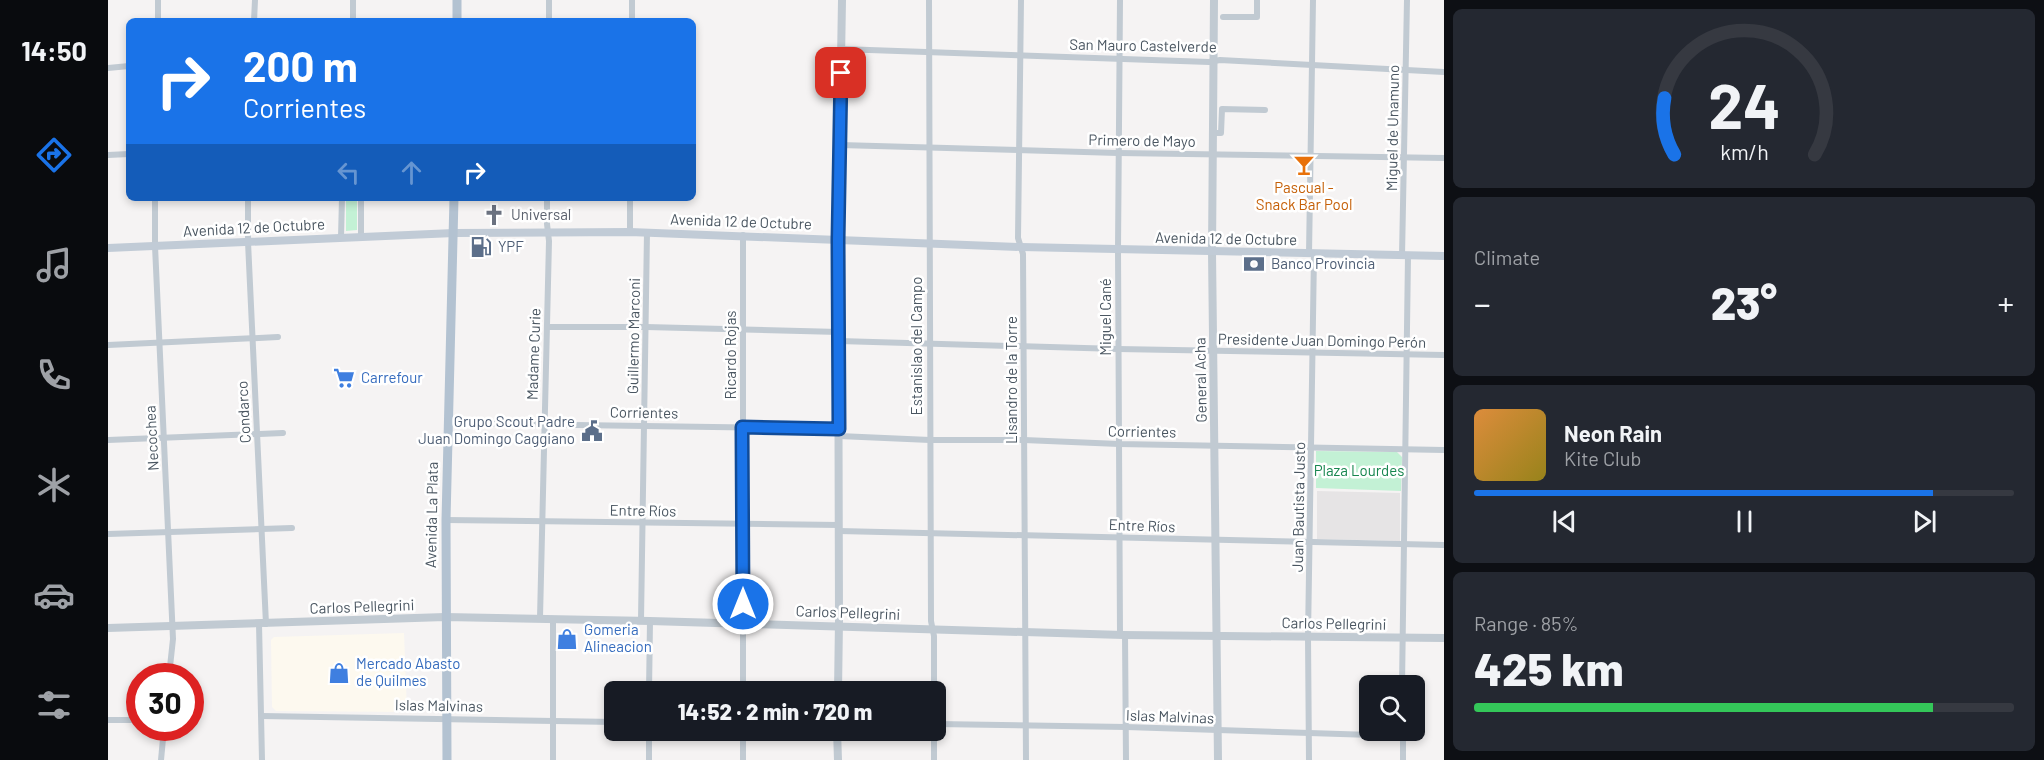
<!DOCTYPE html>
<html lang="en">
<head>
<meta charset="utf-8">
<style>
	body { margin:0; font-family:Barlow,sans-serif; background:#242831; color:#f1f3f6; height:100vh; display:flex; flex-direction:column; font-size:22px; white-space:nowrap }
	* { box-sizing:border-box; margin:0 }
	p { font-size:20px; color:#9ea1a6 }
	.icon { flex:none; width:33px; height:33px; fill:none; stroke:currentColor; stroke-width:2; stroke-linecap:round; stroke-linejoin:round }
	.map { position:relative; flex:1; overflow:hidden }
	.details { display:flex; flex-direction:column; gap:9px; padding:9px; background:#0d0f14; width:600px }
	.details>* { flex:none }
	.guide { position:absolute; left:18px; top:18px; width:570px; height:183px; border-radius:9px; box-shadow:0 3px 9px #0003; background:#1a73e8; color:#fff; overflow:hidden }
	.buttons { position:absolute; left:1251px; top:675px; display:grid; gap:12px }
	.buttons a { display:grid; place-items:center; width:66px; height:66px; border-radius:9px; background:#171b24; box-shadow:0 3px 9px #0003; font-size:30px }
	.speed { position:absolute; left:18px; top:663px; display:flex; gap:12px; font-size:30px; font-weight:700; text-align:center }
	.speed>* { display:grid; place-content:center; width:78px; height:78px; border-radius:50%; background:#171b24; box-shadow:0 3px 9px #0003; line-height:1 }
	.speed .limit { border:9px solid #d22; background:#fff; color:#111 }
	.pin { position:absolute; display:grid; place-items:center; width:51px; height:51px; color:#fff; margin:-26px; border-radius:12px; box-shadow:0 3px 9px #0006 }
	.me { position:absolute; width:66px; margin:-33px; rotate:0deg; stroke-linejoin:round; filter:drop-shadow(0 0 4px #0008) }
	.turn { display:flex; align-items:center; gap:21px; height:126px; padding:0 18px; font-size:27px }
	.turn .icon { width:78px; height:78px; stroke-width:2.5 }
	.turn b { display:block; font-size:42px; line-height:51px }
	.lanes { display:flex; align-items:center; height:57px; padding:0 18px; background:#0003; justify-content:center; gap:30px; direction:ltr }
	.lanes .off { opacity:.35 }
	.big { font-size:45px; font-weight:800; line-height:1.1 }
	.details .widget { flex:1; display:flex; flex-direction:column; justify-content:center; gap:9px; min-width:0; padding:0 21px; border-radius:9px; background:#242831 }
	.details .dial { align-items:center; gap:0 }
	.dial svg { height:156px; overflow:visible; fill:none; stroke:#363941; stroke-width:7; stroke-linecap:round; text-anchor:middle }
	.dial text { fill:#f1f3f6; stroke:none }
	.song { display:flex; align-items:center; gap:18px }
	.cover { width:72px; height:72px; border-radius:9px; background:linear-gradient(135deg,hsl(30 70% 55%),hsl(50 70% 35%)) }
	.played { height:6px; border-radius:3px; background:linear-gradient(90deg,#1a73e8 85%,#363941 85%) }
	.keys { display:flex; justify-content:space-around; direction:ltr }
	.heat { display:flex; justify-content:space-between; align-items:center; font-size:33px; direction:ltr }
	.charge { height:9px; border-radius:4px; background:linear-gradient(90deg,#34c759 85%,#363941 0) }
	.trip { position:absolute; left:496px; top:681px; width:342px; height:60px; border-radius:9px; background:#171b24; box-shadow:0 3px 9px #0003; font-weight:800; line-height:60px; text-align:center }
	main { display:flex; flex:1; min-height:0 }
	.dock { display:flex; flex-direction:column; width:108px; justify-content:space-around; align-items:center; background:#090b0e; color:#9ea1a6 }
	.dock .icon { width:42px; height:42px }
	.dock .current { color:#1a73e8 }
	.dock b { font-size:27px; color:#f1f3f6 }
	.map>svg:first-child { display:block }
</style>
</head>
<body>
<main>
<nav class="dock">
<b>14:50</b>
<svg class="icon current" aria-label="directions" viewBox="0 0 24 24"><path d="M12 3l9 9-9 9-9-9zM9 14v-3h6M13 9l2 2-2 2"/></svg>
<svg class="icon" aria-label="music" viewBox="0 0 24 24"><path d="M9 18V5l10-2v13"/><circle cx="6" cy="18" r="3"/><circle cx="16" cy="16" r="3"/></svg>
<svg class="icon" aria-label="phone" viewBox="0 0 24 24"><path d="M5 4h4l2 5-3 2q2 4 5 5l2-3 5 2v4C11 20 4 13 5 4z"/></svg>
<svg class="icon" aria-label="climate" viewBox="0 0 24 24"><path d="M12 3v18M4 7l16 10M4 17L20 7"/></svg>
<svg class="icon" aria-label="car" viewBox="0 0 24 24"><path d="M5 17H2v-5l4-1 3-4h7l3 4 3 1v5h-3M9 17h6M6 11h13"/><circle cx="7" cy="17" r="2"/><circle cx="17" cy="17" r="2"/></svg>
<svg class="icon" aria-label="filters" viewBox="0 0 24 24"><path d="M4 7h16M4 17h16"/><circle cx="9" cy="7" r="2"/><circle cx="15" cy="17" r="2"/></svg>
</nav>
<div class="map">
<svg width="1336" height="760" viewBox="0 0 1336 760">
	<rect width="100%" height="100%" fill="#f5f3f3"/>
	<path fill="#fdf9ef" d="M296,633L299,712L168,711L164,707L163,640L166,637Z"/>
	<path fill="#e6e4e5" d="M1209,491L1292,493V541L1209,539Z"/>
	<g fill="#c3f1d5">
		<path d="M238,198H249V230L238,231Z"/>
		<path d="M1208,451L1289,452L1294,457L1293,491L1208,488Z"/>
	</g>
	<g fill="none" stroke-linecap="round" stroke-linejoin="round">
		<g stroke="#c1cad2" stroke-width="6">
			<path d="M821,0L823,621L826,636V692"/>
			<path d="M913,0L910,238L915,254L918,760"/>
			<path d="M1115,17H1149V0"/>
			<path d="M50,21V0"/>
			<path d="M146,21L147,0"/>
			<path d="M245,21V0"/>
			<path d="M441,21V0"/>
			<path d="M524,21V0"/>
			<path d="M733,49L1101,62L1112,60L1336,72"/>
			<path d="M0,68L21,66"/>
			<path d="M1105,133H1113L1114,109L1157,110"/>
			<path d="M732,145L1010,153L1336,158"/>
			<path d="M0,155L21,154"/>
			<path d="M47,198V246L65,639L61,676"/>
			<path d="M140,198V242L158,624"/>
			<path d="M522,232V198"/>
			<path d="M233,237L234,198"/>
			<path d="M253,237V198"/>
			<path d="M1201,254L1205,0"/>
			<path d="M1294,256L1299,0"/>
			<path d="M439,327H538L731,332"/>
			<path d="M731,341L1010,349L1336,355"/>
			<path d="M0,345L170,337"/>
			<path d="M341,423L731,429"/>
			<path d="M731,436L822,440H916L1011,444L1336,450"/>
			<path d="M0,440L175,433"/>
			<path d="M338,520L731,525"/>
			<path d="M731,531L1336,545"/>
			<path d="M0,534L184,528"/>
			<path d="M432,618L441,241L439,224V198"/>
			<path d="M445,619V760"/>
			<path d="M533,620L539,232"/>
			<path d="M151,624L154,760"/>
			<path d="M1012,634L1010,249L1012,0"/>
			<path d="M1017,635L1018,760"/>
			<path d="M1294,686L1300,256"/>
			<path d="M541,692L542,621"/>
			<path d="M635,692V235"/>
			<path d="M154,716L507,722"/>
			<path d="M0,720H32"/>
			<path d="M828,724L1018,727L1295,736"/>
			<path d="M826,730V760"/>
			<path d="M1295,730V760"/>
			<path d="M53,760L56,728"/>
			<path d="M541,760V730"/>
			<path d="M635,760V730"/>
			<path d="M1201,760L1200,637L1206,254"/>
		</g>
		<g stroke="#c1cad2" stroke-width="8">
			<path d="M1106,0L1104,252L1110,760"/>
			<path d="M0,628L337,617L542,621L1015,635L1336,638"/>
			<path d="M730,692L731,620L730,240L734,0"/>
			<path d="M729,730L730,760"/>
		</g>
		<path stroke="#c1cbd6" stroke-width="8" d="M0,248L346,233L522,232L913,247L1336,256"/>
		<g stroke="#b3c2d1" stroke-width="9">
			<path d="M349,21V0"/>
			<path d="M339,760L338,520L346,198"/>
		</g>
	</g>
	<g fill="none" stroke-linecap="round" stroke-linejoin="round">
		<defs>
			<path id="route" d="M635,604L634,427L731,429L730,240L733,73"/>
		</defs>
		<use href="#route" stroke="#114b97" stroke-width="15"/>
		<use href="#route" stroke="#1a73e8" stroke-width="10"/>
	</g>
	<defs>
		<symbol id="bar-bare" viewBox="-9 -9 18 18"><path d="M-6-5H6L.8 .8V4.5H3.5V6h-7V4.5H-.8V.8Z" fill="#e8710a" stroke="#fff" stroke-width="2.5" paint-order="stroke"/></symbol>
		<symbol id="church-bare" viewBox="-9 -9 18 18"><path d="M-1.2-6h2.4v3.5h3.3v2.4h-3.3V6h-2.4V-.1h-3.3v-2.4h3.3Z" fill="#6b7280" stroke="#fff" stroke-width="2.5" paint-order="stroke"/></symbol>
		<symbol id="fuel-bare" viewBox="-9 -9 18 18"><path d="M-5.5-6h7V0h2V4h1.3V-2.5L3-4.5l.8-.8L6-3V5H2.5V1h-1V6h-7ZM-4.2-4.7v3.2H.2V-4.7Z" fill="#5c6f8a" stroke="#fff" stroke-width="2.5" paint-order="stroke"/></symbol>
		<symbol id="bank-bare" viewBox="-9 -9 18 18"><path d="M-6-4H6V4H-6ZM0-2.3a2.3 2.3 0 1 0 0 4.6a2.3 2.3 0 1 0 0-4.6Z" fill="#5c6f8a" stroke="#fff" stroke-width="2.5" paint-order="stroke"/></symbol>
		<symbol id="supermarket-bare" viewBox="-9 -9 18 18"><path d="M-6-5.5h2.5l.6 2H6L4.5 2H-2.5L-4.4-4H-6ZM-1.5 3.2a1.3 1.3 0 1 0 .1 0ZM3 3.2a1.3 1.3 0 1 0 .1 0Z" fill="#3f7fe0" stroke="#fff" stroke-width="2.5" paint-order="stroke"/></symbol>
		<symbol id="civic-bare" viewBox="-9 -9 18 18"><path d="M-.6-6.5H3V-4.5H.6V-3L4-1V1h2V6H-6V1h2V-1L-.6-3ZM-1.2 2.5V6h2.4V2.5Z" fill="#5c6f8a" stroke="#fff" stroke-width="2.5" paint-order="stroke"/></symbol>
		<symbol id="shop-bare" viewBox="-9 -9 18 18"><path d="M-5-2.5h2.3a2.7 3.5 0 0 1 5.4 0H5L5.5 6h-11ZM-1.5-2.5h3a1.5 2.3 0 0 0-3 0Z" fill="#3f7fe0" stroke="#fff" stroke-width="2.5" paint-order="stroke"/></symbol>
	</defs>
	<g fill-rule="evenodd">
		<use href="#bar-bare" x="1181" y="150" width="30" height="30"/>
		<use href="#church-bare" x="371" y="200" width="30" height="30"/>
		<use href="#fuel-bare" x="358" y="232" width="30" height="30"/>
		<use href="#bank-bare" x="1131" y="249" width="30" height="30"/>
		<use href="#supermarket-bare" x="221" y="363" width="30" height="30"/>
		<use href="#civic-bare" x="469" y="416" width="30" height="30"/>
		<use href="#shop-bare" x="444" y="624" width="30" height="30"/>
		<use href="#shop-bare" x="216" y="658" width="30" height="30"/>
	</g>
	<g text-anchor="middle" stroke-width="5" stroke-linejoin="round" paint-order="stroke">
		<g font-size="15" fill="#4a5661" stroke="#fff">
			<text transform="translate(1035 46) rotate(1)" y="5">San Mauro Castelverde</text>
			<text transform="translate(1285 128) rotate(-89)" y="5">Miguel de Unamuno</text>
			<text transform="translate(1034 141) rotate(1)" y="5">Primero de Mayo</text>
			<text transform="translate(633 222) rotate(2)" y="5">Avenida 12 de Octubre</text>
			<text transform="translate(146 228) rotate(-3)" y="5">Avenida 12 de Octubre</text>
			<text transform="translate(1118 239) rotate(1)" y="5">Avenida 12 de Octubre</text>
			<text transform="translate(998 317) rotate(-90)" y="5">Miguel Cané</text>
			<text transform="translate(526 336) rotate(-89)" y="5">Guillermo Marconi</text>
			<text transform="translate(1214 341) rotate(1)" y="5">Presidente Juan Domingo Perón</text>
			<text transform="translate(809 346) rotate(-90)" y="5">Estanislao del Campo</text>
			<text transform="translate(426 354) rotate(-88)" y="5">Madame Curie</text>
			<text transform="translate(623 355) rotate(-90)" y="5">Ricardo Rojas</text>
			<text transform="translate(904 380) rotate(-90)" y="5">Lisandro de la Torre</text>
			<text transform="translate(1093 380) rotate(-91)" y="5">General Acha</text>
			<text transform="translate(136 412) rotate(-93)" y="5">Condarco</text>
			<text transform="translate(536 413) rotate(1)" y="5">Corrientes</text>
			<text transform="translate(1034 432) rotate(1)" y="5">Corrientes</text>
			<text transform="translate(44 438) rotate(-93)" y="5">Necochea</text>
			<text transform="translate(1191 507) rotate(-89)" y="5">Juan Bautista Justo</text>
			<text transform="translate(535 511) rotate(1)" y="5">Entre Ríos</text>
			<text transform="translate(324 515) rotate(-89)" y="5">Avenida La Plata</text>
			<text transform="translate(1034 526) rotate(2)" y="5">Entre Ríos</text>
			<text transform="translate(254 607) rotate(-2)" y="5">Carlos Pellegrini</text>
			<text transform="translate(740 613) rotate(2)" y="5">Carlos Pellegrini</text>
			<text transform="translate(1226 624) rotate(1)" y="5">Carlos Pellegrini</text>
			<text transform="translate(331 706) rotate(1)" y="5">Islas Malvinas</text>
			<text transform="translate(1062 717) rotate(2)" y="5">Islas Malvinas</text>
		</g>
		<g font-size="15" fill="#c56008" stroke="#fff">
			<text x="1196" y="193">Pascual -<tspan x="1196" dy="17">Snack Bar Pool</tspan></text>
		</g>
		<g font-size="15" fill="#5b616d" stroke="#fff" text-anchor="start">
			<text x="403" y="220">Universal</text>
		</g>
		<g font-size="15" fill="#4e5e75" stroke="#fff" text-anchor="start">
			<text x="390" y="252">YPF</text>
			<text x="1163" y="269">Banco Provincia</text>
			<text x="467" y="427" text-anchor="end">Grupo Scout Padre<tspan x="467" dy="17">Juan Domingo Caggiano</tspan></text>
		</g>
		<g font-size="15" fill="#366cbe" stroke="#fff" text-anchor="start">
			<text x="253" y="383">Carrefour</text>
			<text x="476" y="635">Gomeria<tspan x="476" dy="17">Alineacion</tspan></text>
			<text x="248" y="669">Mercado Abasto<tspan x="248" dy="17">de Quilmes</tspan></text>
		</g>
		<g font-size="15" fill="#17864f" stroke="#fff">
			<text x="1251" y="476">Plaza Lourdes</text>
		</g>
	</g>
</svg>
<div class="buttons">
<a><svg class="icon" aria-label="search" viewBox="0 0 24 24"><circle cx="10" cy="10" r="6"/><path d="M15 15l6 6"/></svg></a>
</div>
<div class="speed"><div class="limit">30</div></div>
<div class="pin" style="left:733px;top:73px;background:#d93025"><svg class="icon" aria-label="arrive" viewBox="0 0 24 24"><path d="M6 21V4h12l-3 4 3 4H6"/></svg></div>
<svg class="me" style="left:635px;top:604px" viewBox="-20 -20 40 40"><circle r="17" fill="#1a73e8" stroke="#fff" stroke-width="3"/><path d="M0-11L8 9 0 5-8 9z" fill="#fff"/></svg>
<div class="trip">14:52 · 2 min · 720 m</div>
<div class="guide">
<div class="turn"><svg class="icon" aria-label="right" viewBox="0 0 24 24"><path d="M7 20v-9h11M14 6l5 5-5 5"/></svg><div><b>200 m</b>Corrientes</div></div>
<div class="lanes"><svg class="icon off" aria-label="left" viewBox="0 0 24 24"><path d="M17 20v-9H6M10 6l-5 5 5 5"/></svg><svg class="icon off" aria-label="ahead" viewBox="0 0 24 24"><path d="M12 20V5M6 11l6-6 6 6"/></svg><svg class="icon" aria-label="right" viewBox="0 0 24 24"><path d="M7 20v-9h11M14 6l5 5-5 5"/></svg></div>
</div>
</div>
<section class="details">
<div class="widget dial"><svg viewBox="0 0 100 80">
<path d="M14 69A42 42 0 1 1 86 69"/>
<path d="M14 69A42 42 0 0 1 9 40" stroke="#1a73e8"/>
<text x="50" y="56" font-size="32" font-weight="700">24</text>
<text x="50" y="72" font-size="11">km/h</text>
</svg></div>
<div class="widget"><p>Climate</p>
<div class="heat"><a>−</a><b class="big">23°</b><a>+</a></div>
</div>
<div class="widget">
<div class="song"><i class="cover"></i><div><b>Neon Rain</b><p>Kite Club</p></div></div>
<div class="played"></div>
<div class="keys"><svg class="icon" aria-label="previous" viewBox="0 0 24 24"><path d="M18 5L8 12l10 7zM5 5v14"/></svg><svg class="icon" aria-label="pause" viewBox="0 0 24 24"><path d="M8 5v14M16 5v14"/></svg><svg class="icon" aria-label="next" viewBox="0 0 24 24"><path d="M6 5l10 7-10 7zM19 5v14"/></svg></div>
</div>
<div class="widget"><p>Range · 85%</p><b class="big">425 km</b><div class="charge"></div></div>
</section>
</main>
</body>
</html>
